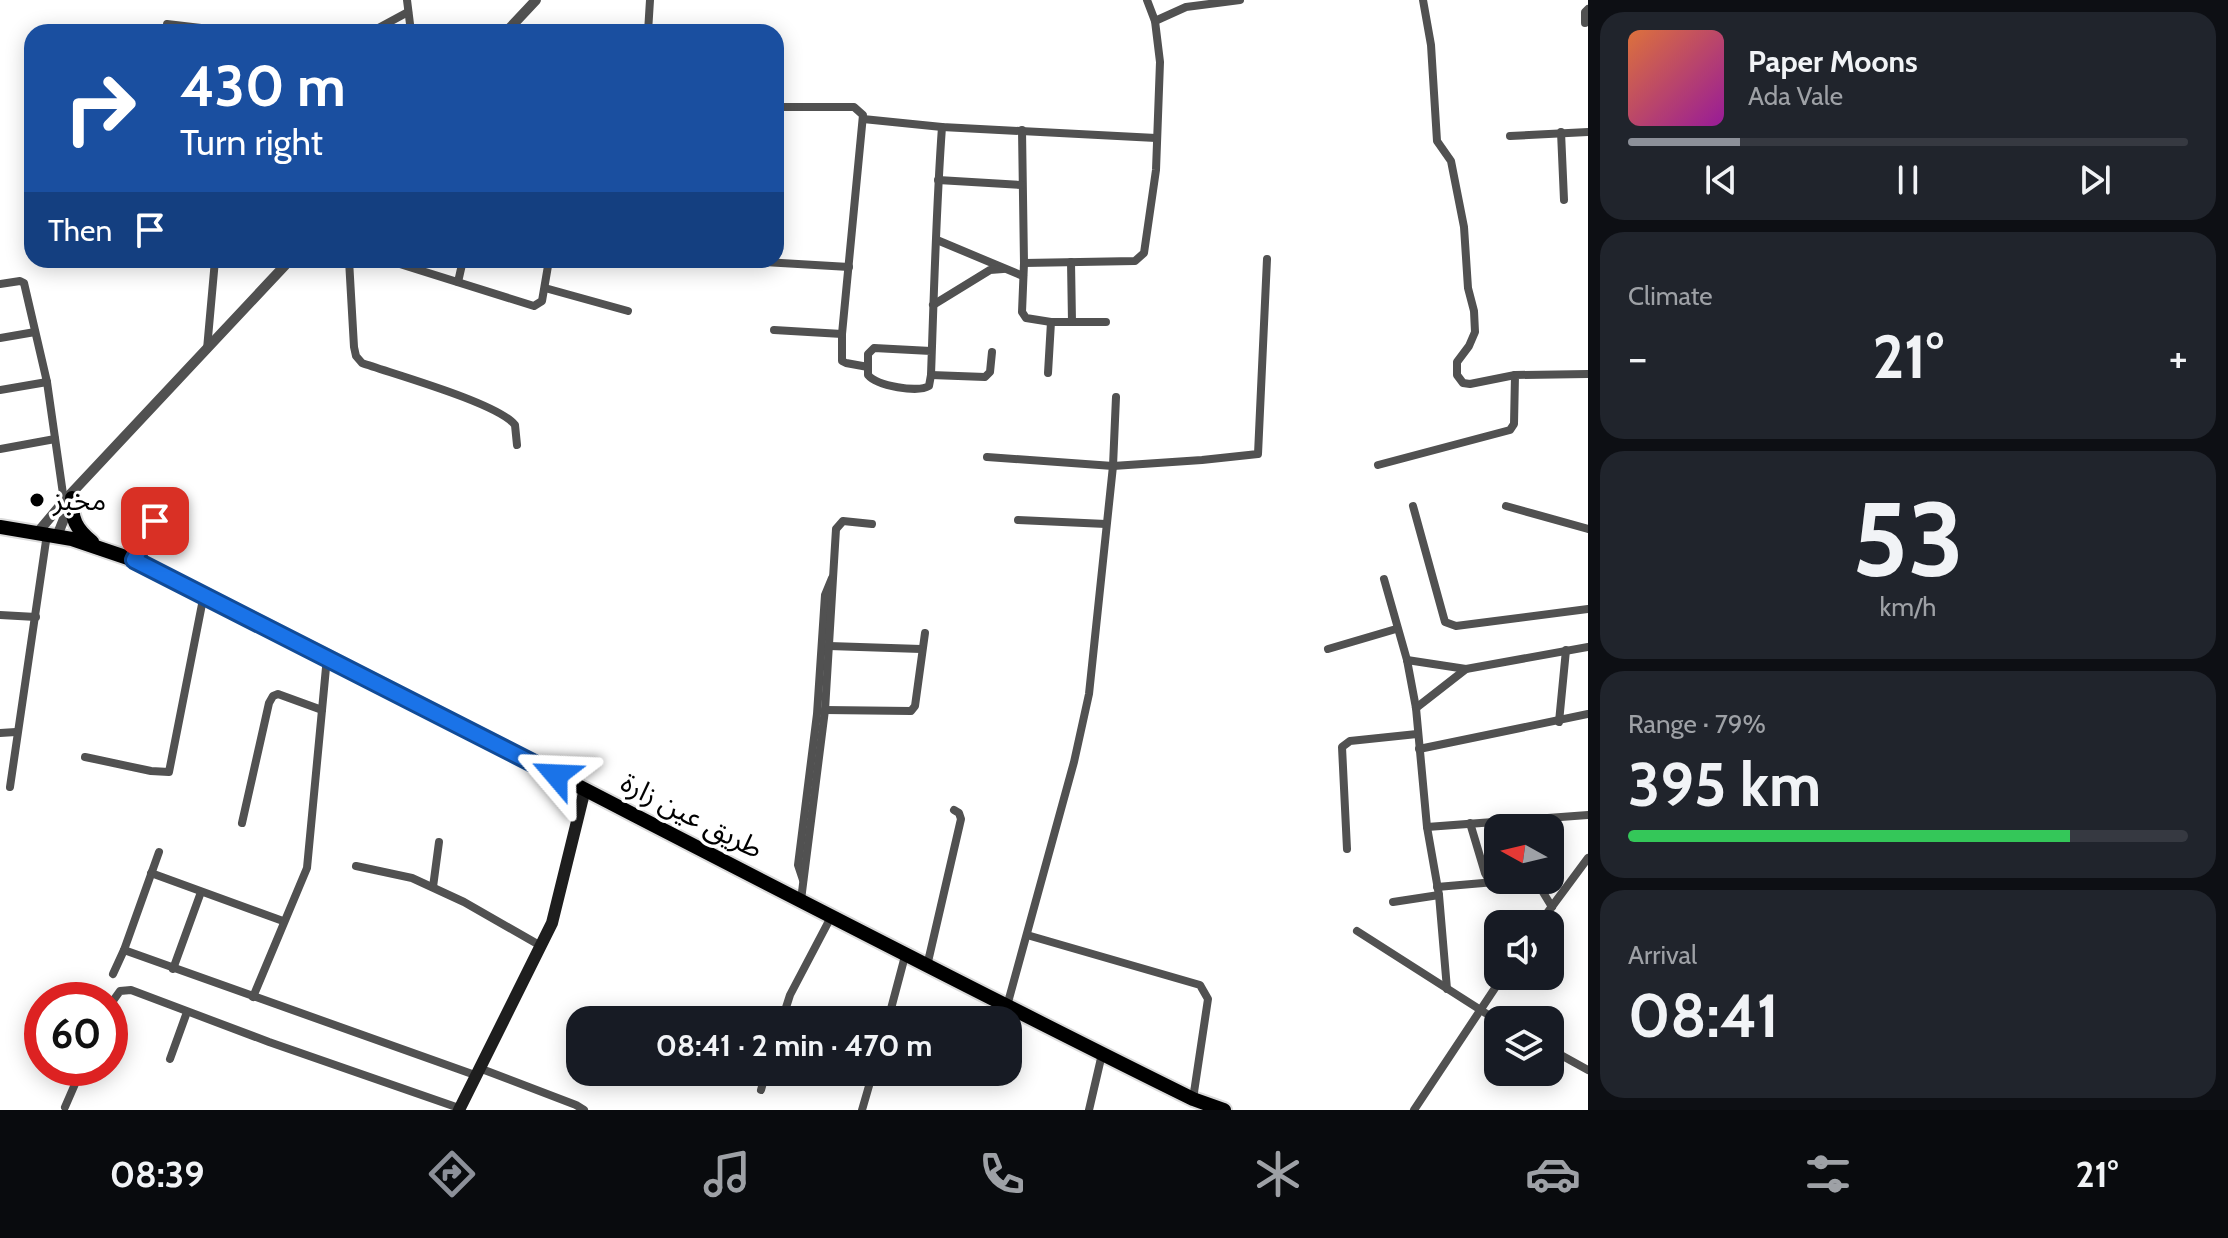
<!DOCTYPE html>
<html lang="en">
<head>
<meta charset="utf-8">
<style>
	body { margin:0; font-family:Cabin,"Noto Sans Arabic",sans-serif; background:#20242c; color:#f1f3f6; height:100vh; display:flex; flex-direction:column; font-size:30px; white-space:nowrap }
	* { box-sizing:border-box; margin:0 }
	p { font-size:26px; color:#9ea1a6 }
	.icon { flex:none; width:44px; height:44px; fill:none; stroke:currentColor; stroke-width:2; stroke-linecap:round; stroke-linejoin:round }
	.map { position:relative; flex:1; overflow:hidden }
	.sheet { display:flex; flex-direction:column; gap:12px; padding:12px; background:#0d0f14; width:640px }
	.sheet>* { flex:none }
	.top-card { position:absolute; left:24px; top:24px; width:760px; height:244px; border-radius:24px; box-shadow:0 4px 20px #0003; background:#1a4fa0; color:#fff; overflow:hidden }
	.needle { width:52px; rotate:278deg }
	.fabs { position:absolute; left:1484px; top:814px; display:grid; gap:16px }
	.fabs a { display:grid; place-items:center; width:80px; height:80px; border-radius:16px; background:#171b24; box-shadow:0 4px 20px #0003; font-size:40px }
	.speed { position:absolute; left:24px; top:982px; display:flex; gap:16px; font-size:40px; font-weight:700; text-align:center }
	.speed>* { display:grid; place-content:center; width:104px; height:104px; border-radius:50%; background:#171b24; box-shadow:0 4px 20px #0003; line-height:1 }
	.speed .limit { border:12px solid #d22; background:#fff; color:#111 }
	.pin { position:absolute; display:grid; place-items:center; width:68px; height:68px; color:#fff; margin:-34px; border-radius:16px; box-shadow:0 4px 12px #0006 }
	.me { position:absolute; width:88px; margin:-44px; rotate:296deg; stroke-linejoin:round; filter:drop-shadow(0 0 6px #0008) }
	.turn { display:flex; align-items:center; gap:28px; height:168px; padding:0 24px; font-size:36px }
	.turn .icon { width:104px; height:104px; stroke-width:2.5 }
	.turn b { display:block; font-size:56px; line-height:68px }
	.then { display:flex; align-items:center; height:76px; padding:0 24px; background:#0003; gap:16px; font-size:30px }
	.big { font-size:60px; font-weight:800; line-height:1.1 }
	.sheet .tile { flex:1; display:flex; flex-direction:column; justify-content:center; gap:12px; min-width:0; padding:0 28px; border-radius:24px; background:#20242c }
	.sheet .dial { align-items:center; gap:0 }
	.dial b { font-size:104px; line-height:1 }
	.song { display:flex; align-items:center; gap:24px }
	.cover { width:96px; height:96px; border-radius:12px; background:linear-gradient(135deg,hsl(20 70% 55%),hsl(300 70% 35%)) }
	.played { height:8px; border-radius:4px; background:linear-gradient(90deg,#8c9099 20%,#363941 20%) }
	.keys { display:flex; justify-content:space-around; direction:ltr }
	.heat { display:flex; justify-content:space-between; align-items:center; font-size:44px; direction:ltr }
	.charge { height:12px; border-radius:6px; background:linear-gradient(90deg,#34c759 79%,#363941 0) }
	.trip { position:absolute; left:566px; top:1006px; width:456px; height:80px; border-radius:24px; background:#171b24; box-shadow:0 4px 20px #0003; font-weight:800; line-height:80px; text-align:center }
	.menu { display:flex; height:128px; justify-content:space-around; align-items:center; background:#090b0e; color:#9ea1a6 }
	.menu .icon { width:56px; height:56px }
	.menu .current { color:#8c9099 }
	.menu b { font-size:36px; color:#f1f3f6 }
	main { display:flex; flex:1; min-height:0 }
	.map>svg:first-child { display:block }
</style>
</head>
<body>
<main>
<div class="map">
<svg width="1588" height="1110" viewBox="0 0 1588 1110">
	<rect width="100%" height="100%" fill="#fff"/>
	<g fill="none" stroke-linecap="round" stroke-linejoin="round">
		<defs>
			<g id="primary">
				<path d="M72,498C71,519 76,529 92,542"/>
				<path d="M0,527L72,539L134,560C488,736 838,924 1193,1099L1224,1110"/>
			</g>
		</defs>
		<use href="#primary" stroke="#dbdbdb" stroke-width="18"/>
		<g stroke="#515151" stroke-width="8">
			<path d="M407,0L411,32"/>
			<path d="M1423,0L1431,45L1437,141L1451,161L1464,227L1468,288L1474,311L1475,332L1469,346L1457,362V375L1463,383L1470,384L1515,375"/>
			<path d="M1155,21L1186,7L1240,0"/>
			<path d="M1585,23V12L1588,9"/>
			<path d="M167,24L235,32"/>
			<path d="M371,32L408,12"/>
			<path d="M648,32L650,0"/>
			<path d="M776,107H854L863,115L842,334V361L846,363L868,367"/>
			<path d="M863,119L942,127L1156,138"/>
			<path d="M1022,130L1024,263L1022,312L1026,318L1051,322H1106"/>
			<path d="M1561,132L1564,200"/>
			<path d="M1510,136L1588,132"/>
			<path d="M938,180L1022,185"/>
			<path d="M937,240L1023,276"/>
			<path d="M349,260L354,347L356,356L362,363C393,374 498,403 515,425L517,445"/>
			<path d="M387,260L534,306L542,301L549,260"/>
			<path d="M764,262L849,267"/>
			<path d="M1071,262L1072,322"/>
			<path d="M1024,263L1135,261L1144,253L1156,170L1160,62L1155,21L1147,0"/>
			<path d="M458,282L463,260"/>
			<path d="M0,284L20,281L24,283L47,382L64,501"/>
			<path d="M545,288L628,311"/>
			<path d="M933,305L990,270L1003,269"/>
			<path d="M774,330L842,334"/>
			<path d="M0,338L35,332"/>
			<path d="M207,349L215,260"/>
			<path d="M931,351L874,348L868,354V375C877,386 918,393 929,386L931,375C934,292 936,210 942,127"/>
			<path d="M1048,373L1051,322"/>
			<path d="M931,375L985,377L990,372L992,352"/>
			<path d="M0,390L47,382"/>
			<path d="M0,449L55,439"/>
			<path d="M987,457L1113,466L1202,460L1258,454L1267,259"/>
			<path d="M1378,465L1510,430L1514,424L1515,375L1588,374"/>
			<path d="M1413,506L1445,622L1456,626L1588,609"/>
			<path d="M1506,506L1588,529"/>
			<path d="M1018,520L1106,524"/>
			<path d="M134,560L166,501"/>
			<path d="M1384,579L1407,660L1416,708L1427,827L1439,895L1447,989"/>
			<path d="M0,615L36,617"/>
			<path d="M829,646L921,649"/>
			<path d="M1328,649L1396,629"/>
			<path d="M1407,660L1466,669"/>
			<path d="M1416,708L1466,669L1588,647"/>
			<path d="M825,710L911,711L915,706L925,633"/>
			<path d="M1559,722L1566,650"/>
			<path d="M0,733L16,732"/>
			<path d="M1419,749L1588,714"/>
			<path d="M85,757L151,771L169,772L204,594"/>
			<path d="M10,787L47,534"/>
			<path d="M242,823L269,703L273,696L278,694L322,710L327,657"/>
			<path d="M1470,823L1485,873L1490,882"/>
			<path d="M1427,827L1588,815"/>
			<path d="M1347,849L1342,747L1350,741L1417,734"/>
			<path d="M356,866L412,878L464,902L541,946"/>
			<path d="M151,873L283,921"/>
			<path d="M803,880L798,865L817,714L825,595L832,578"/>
			<path d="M1530,880L1538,884L1552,907"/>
			<path d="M433,887L439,842"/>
			<path d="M1437,887L1518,880"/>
			<path d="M801,900L825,710L836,529L843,521L872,524"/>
			<path d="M1393,902L1439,895"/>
			<path d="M1539,924L1588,858"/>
			<path d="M1357,931L1498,1021"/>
			<path d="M1027,935L1200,985L1208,999L1193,1099"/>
			<path d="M124,950L475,1075"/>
			<path d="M927,966L961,819L959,813L954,810"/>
			<path d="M173,969L201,892"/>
			<path d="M113,974L124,950L159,852"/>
			<path d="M253,997L307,868L322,710"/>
			<path d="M110,1005L120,991L131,990L269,1042L459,1108"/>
			<path d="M1007,1006L1074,762L1089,694L1113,466L1116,397"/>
			<path d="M782,1020L790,995L831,917"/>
			<path d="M888,1020L905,956"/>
			<path d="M1550,1049L1588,1070"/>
			<path d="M170,1059L187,1012"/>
			<path d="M479,1068L576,1105L584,1110"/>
			<path d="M761,1090L766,1072"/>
			<path d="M65,1107L82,1068"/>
			<path d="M862,1110L873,1072"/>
			<path d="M1089,1110L1102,1054"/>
			<path d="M1414,1110L1503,976"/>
		</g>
		<g stroke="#515151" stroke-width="10">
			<path d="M506,32L536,0"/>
			<path d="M38,532L64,501L290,260"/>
			<path d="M57,536L70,504"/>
		</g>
		<path stroke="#1e1e1e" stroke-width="12" d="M459,1110L552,923L585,789"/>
		<use href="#primary" stroke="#000" stroke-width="14"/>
	</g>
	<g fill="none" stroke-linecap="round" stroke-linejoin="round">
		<defs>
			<path id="route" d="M155,521L134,560L556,775"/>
		</defs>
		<use href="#route" stroke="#114b97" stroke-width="20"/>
		<use href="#route" stroke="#1a73e8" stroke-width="14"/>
	</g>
	<circle fill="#000" stroke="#fff" stroke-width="3" cx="37" cy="500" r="8"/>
	<g text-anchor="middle" stroke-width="7" stroke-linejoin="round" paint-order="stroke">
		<g font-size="28" fill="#000" stroke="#fff" text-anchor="start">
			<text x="53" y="510">مخبز</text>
		</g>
		<g font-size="28" fill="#000" stroke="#fff">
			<text transform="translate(692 815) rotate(27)" y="10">طريق عين زارة</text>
		</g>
	</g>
</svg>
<div class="fabs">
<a><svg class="needle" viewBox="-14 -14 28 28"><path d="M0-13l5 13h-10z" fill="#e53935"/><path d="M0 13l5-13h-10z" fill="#9ea1a6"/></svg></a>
<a><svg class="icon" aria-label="sound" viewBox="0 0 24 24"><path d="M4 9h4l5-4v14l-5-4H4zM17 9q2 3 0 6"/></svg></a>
<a><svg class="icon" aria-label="layers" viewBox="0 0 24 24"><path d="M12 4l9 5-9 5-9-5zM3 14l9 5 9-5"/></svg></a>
</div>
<div class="speed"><div class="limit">60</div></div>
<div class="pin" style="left:155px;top:521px;background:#d93025"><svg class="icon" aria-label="arrive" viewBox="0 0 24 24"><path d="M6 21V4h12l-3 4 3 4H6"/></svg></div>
<svg class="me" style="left:556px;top:775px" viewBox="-20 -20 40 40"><path d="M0-17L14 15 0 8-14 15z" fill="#1a73e8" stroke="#fff" stroke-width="4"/></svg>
<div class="trip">08:41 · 2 min · 470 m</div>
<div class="top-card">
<div class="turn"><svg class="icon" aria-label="right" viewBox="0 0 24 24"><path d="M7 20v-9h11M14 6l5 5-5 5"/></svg><div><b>430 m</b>Turn right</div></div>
<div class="then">Then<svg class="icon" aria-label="arrive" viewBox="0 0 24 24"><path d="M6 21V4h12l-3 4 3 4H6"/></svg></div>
</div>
</div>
<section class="sheet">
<div class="tile">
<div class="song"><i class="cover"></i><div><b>Paper Moons</b><p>Ada Vale</p></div></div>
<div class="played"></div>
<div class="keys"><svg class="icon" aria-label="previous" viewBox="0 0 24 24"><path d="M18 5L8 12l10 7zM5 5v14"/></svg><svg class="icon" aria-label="pause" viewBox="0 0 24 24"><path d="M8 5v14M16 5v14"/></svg><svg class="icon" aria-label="next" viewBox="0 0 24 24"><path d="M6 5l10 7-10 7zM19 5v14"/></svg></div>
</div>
<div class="tile"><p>Climate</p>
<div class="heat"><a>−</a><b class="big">21°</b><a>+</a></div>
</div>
<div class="tile dial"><b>53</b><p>km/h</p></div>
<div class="tile"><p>Range · 79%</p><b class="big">395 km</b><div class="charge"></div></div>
<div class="tile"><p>Arrival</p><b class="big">08:41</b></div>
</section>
</main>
<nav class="menu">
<b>08:39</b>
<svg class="icon current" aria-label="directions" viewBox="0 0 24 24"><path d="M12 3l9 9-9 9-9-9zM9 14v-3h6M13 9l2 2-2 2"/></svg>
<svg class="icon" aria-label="music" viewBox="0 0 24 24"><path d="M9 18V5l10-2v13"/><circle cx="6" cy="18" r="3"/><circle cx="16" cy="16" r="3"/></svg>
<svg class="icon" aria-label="phone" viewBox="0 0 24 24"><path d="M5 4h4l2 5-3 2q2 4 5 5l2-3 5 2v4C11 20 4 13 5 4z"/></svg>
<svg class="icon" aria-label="climate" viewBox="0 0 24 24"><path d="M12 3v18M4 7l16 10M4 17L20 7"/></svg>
<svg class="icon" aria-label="car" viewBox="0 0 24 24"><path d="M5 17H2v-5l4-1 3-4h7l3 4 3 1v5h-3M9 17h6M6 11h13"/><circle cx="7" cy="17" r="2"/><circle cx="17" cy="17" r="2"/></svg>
<svg class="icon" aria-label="filters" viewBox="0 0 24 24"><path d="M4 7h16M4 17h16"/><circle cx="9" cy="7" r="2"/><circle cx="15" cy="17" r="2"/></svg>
<b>21°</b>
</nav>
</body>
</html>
